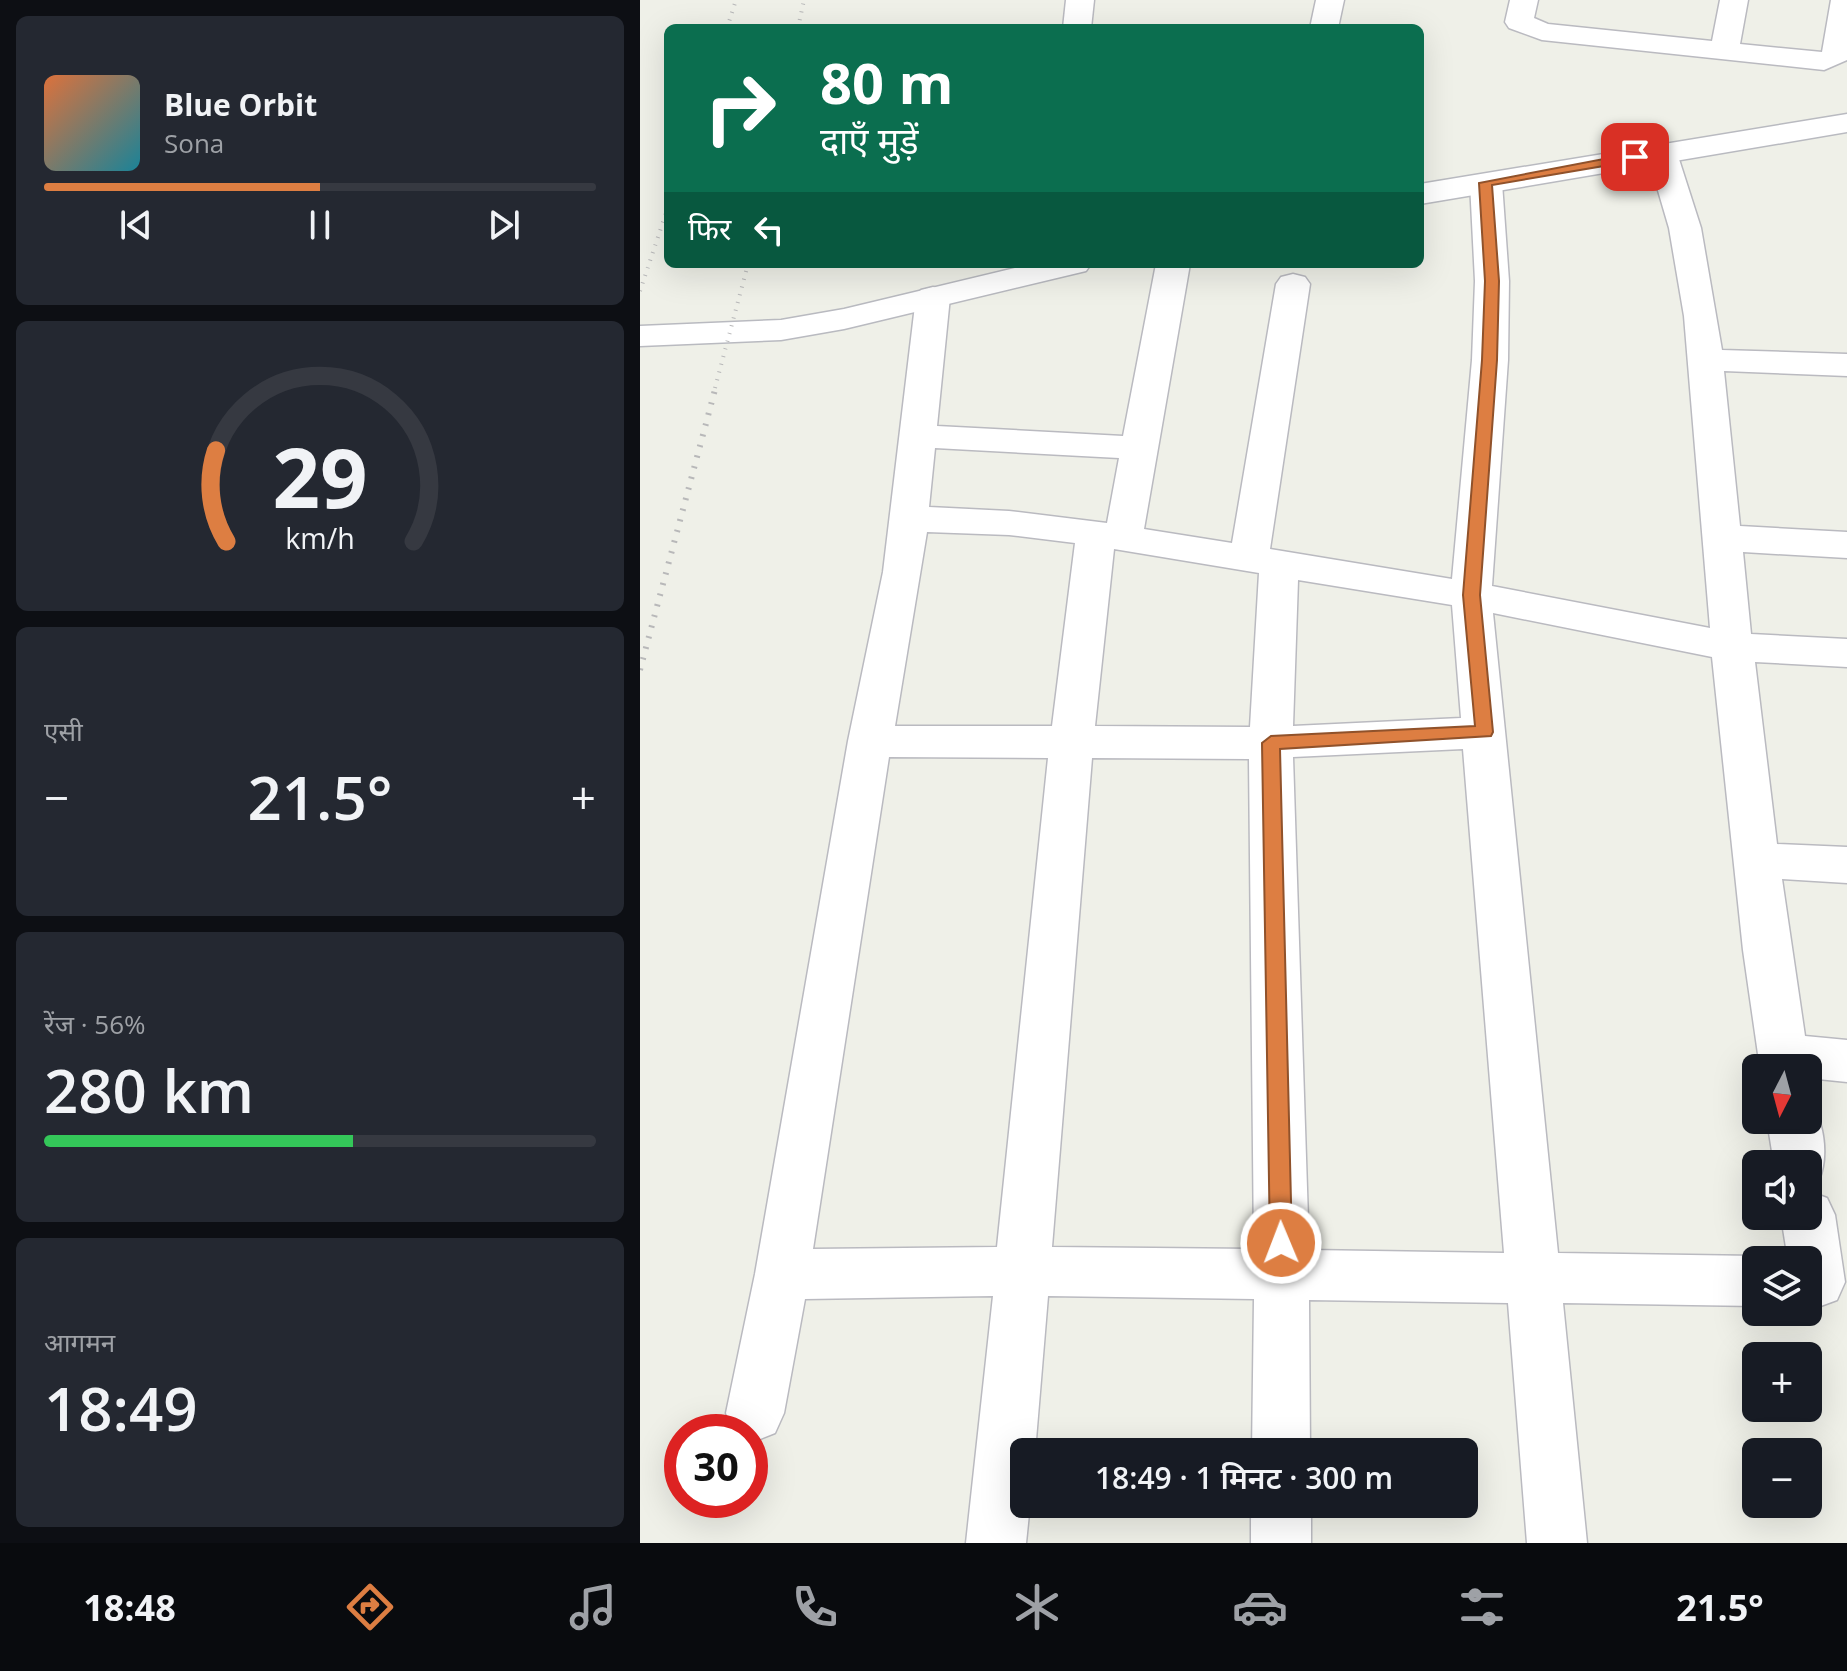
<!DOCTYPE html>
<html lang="hi">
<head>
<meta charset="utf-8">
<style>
	body { margin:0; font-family:"Open Sans","Noto Sans Devanagari",sans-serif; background:#242831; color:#f1f3f6; height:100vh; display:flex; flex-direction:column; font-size:30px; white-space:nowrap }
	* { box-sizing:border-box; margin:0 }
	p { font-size:26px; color:#9ea1a6 }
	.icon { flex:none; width:44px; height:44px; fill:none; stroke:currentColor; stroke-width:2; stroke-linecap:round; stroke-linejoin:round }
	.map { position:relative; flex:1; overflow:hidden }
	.side { display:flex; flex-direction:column; gap:16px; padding:16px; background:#0d0f14; width:640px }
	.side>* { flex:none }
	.hud { position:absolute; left:24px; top:24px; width:760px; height:244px; border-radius:12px; box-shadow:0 8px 32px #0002; background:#0b6e4f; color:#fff; overflow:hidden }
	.needle { width:52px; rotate:186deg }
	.fabs { position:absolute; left:1102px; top:1054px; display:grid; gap:16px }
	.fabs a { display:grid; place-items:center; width:80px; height:80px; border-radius:12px; background:#171b24; box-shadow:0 8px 32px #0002; font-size:40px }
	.speed { position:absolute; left:24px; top:1414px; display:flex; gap:16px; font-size:40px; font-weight:700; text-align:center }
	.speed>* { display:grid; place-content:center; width:104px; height:104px; border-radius:50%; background:#171b24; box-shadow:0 8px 32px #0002; line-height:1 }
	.speed .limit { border:12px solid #d22; background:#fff; color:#111 }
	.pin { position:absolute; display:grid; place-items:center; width:68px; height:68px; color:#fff; margin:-34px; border-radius:16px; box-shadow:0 4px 12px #0006 }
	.me { position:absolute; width:88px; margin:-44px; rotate:359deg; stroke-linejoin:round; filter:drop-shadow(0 0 6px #0008) }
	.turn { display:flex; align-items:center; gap:28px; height:168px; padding:0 24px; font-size:36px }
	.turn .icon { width:104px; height:104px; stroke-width:2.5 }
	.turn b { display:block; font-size:56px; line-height:68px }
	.then { display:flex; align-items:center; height:76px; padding:0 24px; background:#0003; gap:16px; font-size:30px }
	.big { font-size:60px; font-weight:600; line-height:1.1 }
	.side .widget { flex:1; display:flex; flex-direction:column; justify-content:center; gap:12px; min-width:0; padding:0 28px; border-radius:12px; background:#242831 }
	.side .dial { align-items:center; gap:0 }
	.dial svg { height:208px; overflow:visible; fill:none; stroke:#363941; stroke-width:7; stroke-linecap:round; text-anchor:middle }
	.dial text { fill:#f1f3f6; stroke:none }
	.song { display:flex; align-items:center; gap:24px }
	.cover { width:96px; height:96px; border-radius:12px; background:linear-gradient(135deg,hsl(20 70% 55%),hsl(190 70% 35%)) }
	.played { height:8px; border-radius:4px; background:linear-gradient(90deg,#dd7e42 50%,#363941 50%) }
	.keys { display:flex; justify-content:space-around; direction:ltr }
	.heat { display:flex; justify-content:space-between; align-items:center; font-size:44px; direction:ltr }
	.charge { height:12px; border-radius:6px; background:linear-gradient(90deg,#34c759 56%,#363941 0) }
	.trip { position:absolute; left:370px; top:1438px; width:468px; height:80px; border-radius:12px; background:#171b24; box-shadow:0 8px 32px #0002; font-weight:600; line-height:80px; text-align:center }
	.menu { display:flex; height:128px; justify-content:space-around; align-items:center; background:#090b0e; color:#9ea1a6 }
	.menu .icon { width:56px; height:56px }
	.menu .active { color:#dd7e42 }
	.menu b { font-size:36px; color:#f1f3f6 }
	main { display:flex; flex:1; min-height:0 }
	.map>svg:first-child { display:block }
</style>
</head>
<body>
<main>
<section class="side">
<div class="widget">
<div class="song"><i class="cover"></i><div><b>Blue Orbit</b><p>Sona</p></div></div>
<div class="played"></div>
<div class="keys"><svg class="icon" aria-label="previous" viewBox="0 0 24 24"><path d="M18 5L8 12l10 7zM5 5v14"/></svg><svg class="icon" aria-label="pause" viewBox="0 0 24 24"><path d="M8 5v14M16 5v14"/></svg><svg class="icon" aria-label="next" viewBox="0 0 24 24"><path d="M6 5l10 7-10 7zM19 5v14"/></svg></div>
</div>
<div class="widget dial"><svg viewBox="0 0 100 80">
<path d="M14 69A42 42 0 1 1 86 69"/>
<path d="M14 69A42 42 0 0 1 10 34" stroke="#dd7e42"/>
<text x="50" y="56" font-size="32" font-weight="700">29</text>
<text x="50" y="72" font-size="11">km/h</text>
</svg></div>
<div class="widget"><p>एसी</p>
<div class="heat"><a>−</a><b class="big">21.5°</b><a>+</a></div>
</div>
<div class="widget"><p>रेंज · 56%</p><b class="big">280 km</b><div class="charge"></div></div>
<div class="widget"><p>आगमन</p><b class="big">18:49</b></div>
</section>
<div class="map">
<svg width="1207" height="1543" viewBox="0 0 1207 1543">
	<rect width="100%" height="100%" fill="#eff0e8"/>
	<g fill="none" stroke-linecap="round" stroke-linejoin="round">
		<defs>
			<g id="street">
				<path d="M426,0H454L451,28H423Z"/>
				<path d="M676,0H704L698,28H670Z"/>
				<path d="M870,0H898L894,18L908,24L1072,41L1080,0H1108L1100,44L1182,52L1191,0H1207V60L1184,70L902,40L869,28L865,22Z"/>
				<path d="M1022,144L1033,146L1037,153L1061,228L1082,350L1207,354V376L1084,371L1100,526L1207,532V558L1103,552L1111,634L1207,639V667L1115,662L1137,844L1207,847V883L1142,879L1165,1036L1207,1040V1082L1168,1078V1068H1120L1103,950L1072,657L853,613L918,1253L1116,1256L1127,1260H1116V1306L923,1303L947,1543H887L868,1303L669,1300L670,1452H612L614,1299L408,1296L395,1452H384V1504H390L386,1543H326L353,1296L165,1299L144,1413L135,1433L115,1441L110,1439V1432H94L86,1413L115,1274L208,741L243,572L276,297L281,290L293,287L305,290L310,297L297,426L483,436L516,264H550L504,529L592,543L636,284L641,277L653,274L665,277L670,284L630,549L812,579L832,360L835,281L830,183L835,176H857L862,183L869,281L868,360L852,586L1070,628L1044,316L1029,228L1007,153L1011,146ZM295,448L479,458L467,523L369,511L289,507ZM287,532L369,535L435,543L412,726H255ZM474,549L619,573L610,727L455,726ZM658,580L812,605L821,718L653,726ZM823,749L864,1253L669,1250L653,757ZM249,757L408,758L357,1247L173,1249ZM452,758L609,759L614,1249L412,1247Z"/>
				<path d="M1168,1103C1186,1120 1188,1159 1179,1180L1168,1184V1164H1134L1127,1120H1168Z"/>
				<path d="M1168,1191L1187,1198L1195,1215L1205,1282L1197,1300L1178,1307L1168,1303V1260H1148L1141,1216H1168Z"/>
				<rect x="611" y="1504" width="60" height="39"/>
			</g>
			<g id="secondary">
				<path d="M1207,114V132L780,204V184Z"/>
				<path d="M392,264H451L446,271L204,329L141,340L0,346V326L141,320L204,309Z"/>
			</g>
		</defs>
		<use href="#street" stroke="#babac0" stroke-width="3"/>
		<use href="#secondary" stroke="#b9bac0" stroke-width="3"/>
		<use href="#street" fill="#fff" fill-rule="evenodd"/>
		<use href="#secondary" fill="#fff" fill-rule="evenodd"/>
		<g stroke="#b8b8b9" stroke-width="4" stroke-dasharray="1 7" stroke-linecap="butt">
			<path d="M87,28L96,0"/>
			<path d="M158,28L164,0"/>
			<path d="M0,291L28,207"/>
			<path d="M75,388L108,264"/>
		</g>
		<path stroke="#b8b8b9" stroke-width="6" stroke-dasharray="2 9" stroke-linecap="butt" d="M0,670L76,386"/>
	</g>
	<path fill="#dd7e42" stroke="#90522b" stroke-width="2" d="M995,153L1001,157L999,160L852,185L859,281L857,360L840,595L853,732L851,736L640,749L652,1243L649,1250L641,1253L633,1250L630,1243L622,743L631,736L835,726L823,595L842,360L845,281L839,183Z"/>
</svg>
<div class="fabs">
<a><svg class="needle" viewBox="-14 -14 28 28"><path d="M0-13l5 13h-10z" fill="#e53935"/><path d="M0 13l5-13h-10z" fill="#9ea1a6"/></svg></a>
<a><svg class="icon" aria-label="sound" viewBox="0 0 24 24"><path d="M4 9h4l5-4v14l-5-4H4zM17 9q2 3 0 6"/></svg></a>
<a><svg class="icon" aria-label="layers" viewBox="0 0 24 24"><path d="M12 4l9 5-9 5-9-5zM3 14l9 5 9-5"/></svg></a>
<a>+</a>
<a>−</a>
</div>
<div class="speed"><div class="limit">30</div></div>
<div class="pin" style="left:995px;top:157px;background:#d93025"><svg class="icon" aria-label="arrive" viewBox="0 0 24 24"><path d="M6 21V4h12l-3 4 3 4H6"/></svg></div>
<svg class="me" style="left:641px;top:1243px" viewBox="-20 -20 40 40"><circle r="17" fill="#dd7e42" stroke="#fff" stroke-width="3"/><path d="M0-11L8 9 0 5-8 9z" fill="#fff"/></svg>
<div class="trip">18:49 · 1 मिनट · 300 m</div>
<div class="hud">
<div class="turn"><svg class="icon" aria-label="right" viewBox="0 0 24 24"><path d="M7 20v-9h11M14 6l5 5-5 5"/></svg><div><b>80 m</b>दाएँ मुड़ें</div></div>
<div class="then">फिर<svg class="icon" aria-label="left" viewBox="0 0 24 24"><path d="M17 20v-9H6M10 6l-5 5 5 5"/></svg></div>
</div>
</div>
</main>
<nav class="menu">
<b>18:48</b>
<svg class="icon active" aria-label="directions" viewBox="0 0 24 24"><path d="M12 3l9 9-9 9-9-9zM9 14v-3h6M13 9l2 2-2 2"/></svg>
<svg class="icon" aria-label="music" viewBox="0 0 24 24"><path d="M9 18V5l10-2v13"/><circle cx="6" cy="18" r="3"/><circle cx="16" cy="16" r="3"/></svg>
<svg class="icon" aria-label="phone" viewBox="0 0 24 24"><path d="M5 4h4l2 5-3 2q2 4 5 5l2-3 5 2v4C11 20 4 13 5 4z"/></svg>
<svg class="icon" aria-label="climate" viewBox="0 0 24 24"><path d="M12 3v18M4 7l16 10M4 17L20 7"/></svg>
<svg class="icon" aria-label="car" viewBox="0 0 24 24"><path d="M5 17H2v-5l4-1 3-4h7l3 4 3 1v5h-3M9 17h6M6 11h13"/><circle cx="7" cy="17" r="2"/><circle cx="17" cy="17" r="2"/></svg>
<svg class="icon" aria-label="filters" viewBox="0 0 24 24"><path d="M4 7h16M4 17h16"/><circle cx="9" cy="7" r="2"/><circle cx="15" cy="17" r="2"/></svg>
<b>21.5°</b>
</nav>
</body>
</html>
